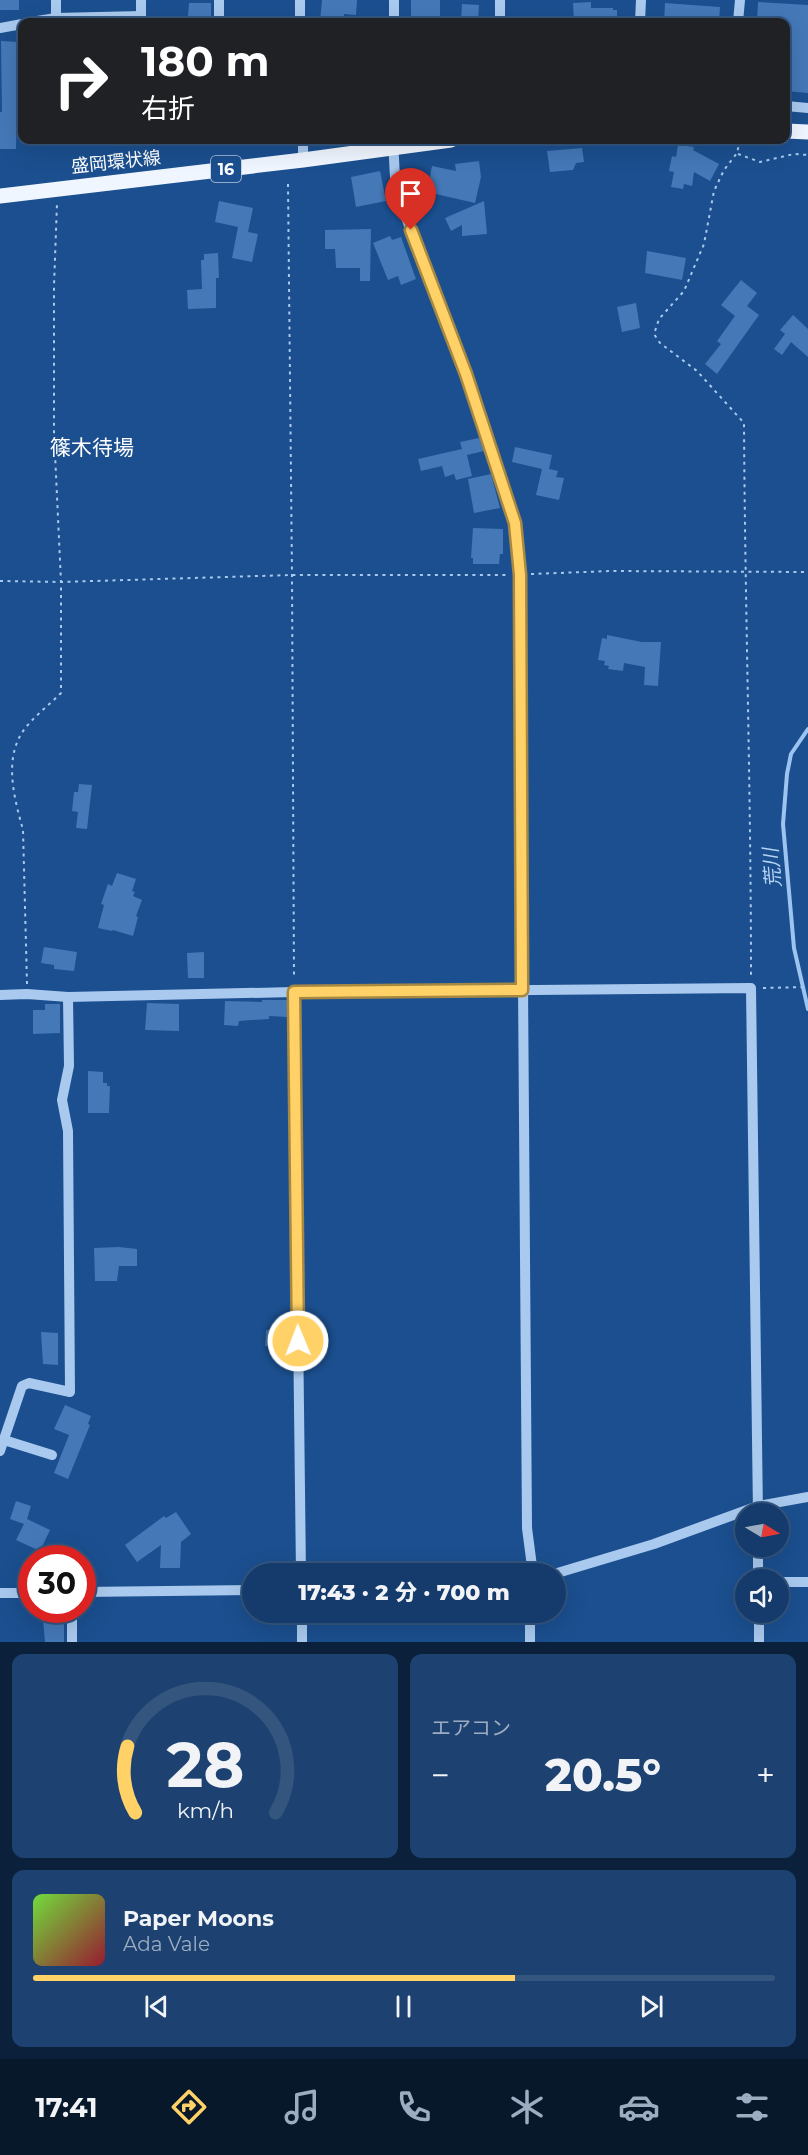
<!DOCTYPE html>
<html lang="ja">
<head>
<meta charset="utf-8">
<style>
	body { margin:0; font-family:Montserrat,"Noto Sans JP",sans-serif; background:#1d4271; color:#f1f3f6; height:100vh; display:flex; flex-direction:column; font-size:22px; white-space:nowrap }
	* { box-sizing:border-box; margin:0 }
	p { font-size:20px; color:#9dadc1 }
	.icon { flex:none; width:33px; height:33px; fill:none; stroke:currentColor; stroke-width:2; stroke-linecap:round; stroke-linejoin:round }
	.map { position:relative; height:1642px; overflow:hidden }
	.side { display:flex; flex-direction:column; gap:12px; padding:12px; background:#0b203b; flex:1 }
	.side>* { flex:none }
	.top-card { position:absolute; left:18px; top:18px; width:772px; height:126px; border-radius:12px; box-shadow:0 6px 24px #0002,0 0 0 2px #33557e; background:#202124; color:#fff; overflow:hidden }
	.needle { width:39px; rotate:100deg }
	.controls { position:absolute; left:735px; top:1503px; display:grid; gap:12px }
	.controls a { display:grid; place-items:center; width:54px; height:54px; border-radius:50%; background:#143b6b; box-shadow:0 6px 24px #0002,0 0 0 2px #33557e; font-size:30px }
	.speed { position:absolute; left:18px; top:1545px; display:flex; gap:12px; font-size:30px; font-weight:700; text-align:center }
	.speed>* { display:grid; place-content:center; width:78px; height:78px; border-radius:50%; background:#143b6b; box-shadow:0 6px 24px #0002,0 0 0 2px #33557e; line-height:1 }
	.speed .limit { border:9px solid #d22; background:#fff; color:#111 }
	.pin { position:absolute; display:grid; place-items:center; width:51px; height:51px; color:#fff; margin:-62px -26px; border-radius:50% 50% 50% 0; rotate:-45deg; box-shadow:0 0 6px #0007 }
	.pin .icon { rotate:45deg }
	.me { position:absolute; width:66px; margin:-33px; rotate:359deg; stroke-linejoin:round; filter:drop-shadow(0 0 4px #0008) }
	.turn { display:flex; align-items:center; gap:21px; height:126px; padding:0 24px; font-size:27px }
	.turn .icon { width:78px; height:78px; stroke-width:2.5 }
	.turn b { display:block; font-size:42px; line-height:51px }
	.big { font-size:45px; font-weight:800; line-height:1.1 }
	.side .tile { flex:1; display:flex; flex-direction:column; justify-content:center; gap:9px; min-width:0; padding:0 21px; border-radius:12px; background:#1d4271 }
	.side .dial { align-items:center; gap:0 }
	.dial svg { height:156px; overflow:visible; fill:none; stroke:#33557e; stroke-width:7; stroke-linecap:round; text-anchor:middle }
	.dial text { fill:#f1f3f6; stroke:none }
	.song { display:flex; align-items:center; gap:18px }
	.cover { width:72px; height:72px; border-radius:9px; background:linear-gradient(135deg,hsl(100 70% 55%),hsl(350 70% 35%)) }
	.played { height:6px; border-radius:3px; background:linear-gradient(90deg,#ffd166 65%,#33557e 65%) }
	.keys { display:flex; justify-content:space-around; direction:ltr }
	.heat { display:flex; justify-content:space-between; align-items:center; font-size:33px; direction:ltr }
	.side .tiles { flex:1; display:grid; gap:12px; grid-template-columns:1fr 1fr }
	.tile:last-child { grid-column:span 2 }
	.trip { position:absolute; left:242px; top:1563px; width:324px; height:60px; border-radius:30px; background:#143b6b; box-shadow:0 6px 24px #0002,0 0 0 2px #33557e; font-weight:800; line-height:60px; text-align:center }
	.dock { display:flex; height:96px; justify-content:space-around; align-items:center; background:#08182b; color:#9dadc1 }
	.dock .icon { width:42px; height:42px }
	.dock .selected { color:#ffd166 }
	.dock b { font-size:27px; color:#f1f3f6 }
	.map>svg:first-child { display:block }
</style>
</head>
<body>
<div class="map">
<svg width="808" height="1642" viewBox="0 0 808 1642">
	<rect width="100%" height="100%" fill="#1b4f8f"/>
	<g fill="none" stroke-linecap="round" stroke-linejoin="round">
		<path stroke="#9cc4f0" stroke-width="4" d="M808,729L791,754L787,774L783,824L794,948L808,1009"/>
	</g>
	<g fill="#4478b7">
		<rect x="0" y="0" width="19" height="10"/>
		<path d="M322,0H357L356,15L344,14L343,22H320Z"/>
		<path d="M411,0H440V21L411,20Z"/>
		<path d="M591,2V8H613V10H617V22H574L573,3Z"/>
		<path d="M758,2L808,5V93L786,91V22H757Z"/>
		<path d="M189,3H211V17L188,16Z"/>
		<path d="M665,3L720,7L719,22H664Z"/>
		<path d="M462,4L479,5L478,22L461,21Z"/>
		<path d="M1,41L18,42L17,77H19L20,103H17L16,149H0V112H2Z"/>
		<path d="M678,145L694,147L693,150L719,164L710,181L694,172L692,186L684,184L683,189L671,187L674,172L669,171L672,156L676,157Z"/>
		<path d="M582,148L584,162L576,163L573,170L550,172L547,151Z"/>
		<path d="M479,161L481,177L475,203L427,192L432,166L456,171L455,164Z"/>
		<path d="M380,171L386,201L356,207L351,177Z"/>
		<path d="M219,201L253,208L248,232L258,234L252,262L232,258L238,227L215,222Z"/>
		<path d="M484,201L487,234L462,236V225L451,231L445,218Z"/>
		<path d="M371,229L370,281H360V268H336L335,249H325V230Z"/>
		<path d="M390,236L392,240L401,237L416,279L401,285L398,276L388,280L373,243Z"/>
		<path d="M647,251L686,258L682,280L645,273Z"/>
		<path d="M218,253L219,278H216V308L188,309L187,290L202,289L201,260H204V254Z"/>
		<path d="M741,280L757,293L747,306L759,315L717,374L705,364L721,344L717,341L735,316L721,305Z"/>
		<path d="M636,303L640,328L622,332L617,307Z"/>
		<path d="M793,315L808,329V357L791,342L782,355L774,349L785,334L780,330Z"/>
		<path d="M479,438L484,451L467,455L472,476L456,480L454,474L445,477L442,466L421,471L418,459L462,449L460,442Z"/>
		<path d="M515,447L552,455L549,469L558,471L556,477L564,478L559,500L536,495L542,469L512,462Z"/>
		<path d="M491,474L500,508L474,513L468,479Z"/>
		<path d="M473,528L503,529V554H500L499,564H473V558H471Z"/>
		<path d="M607,635L642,642H661L658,686L644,685L645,667L624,663L623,671L608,669L609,666L604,665L605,661L598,660L602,638L607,639Z"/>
		<path d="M79,784L92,785L87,829L76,828L78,812L72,811L74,792H78Z"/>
		<path d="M117,873L136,879L132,891L135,892L133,896L142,900L136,916L138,917L133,936L113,930L112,931L98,928L104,905L101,904L108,884L112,886Z"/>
		<path d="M44,947L77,952L74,971L54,969V965L41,963Z"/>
		<path d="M204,952V978H188L187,953Z"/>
		<path d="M262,1000H287V1017L269,1016V1019L239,1021L238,1026L224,1025L225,1001L262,1002Z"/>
		<path d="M147,1003L179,1004V1031L145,1030Z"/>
		<path d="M45,1004H60V1033L33,1034V1010H45Z"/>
		<path d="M88,1071L103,1072V1083H107V1086H110L109,1113H88Z"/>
		<path d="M119,1247L137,1249V1266H119L117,1281H95L94,1248Z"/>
		<path d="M266,1330H291V1342H286V1347L265,1346Z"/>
		<path d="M41,1332L58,1333V1365L43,1364Z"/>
		<path d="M65,1405L91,1416L88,1424L90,1425L68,1479L54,1473L69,1435L54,1429Z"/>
		<path d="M16,1501L31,1506L27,1519L50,1530L40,1551L16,1540L24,1524L10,1519Z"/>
		<path d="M176,1512L191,1534L181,1542L180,1568H160L161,1545L137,1562L125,1545L164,1516L166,1518Z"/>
		<path d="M43,1618H64V1642H45Z"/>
	</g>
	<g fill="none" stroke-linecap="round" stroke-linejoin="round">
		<g stroke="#a9c9ee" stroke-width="2" stroke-dasharray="3 4.5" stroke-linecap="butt">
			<path d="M740,140L737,153L724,170L714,191L704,244L684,291L659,319L654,334L660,343L697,371L744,423C745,607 751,792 751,976"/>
			<path d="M738,154L760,162L794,154L808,155"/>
			<path d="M288,184L292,575L294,979"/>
			<path d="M531,574L611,571L808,572"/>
			<path d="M0,581L61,582L292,575H507"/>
			<path d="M27,984L23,830C14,797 2,755 27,726C37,714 50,704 61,693V582L54,432V286L57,203"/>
			<path d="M763,988L808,987"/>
		</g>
		<g stroke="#a9c9ee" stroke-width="10">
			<path d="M56,0V18"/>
			<path d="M141,0V21"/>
			<path d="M219,0V22"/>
			<path d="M300,0V22"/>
			<path d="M31,22L56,18L141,16"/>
			<path d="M394,22V0"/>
			<path d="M500,22V0"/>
			<path d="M640,22L641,0"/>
			<path d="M738,22L740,0"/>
			<path d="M0,28L22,24"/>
			<path d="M786,106L808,108"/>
			<path d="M393,140L396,196L403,210L466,374L515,523L520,575L527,1528L533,1574"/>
			<path d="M303,160V140"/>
			<path d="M294,992L301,1574"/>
			<path d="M0,995L27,994L68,997L294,992L751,988L758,1514"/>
			<path d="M4,1440L52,1455"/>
			<path d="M0,1451L22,1386L29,1383L70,1392L68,1131L62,1100L69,1066L68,997"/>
			<path d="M758,1546V1580"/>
			<path d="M554,1574L654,1544L758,1506L808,1497"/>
			<path d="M778,1582H808"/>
			<path d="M82,1592L252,1590"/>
			<path d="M0,1593H32"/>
			<path d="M302,1612V1642"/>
			<path d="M759,1612V1642"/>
			<path d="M72,1642V1610"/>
			<path d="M530,1642V1612"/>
		</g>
		<g stroke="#f0f6ff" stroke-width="15">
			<path d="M786,131L808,132"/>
			<path d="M0,196L303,160L451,140"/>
		</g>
	</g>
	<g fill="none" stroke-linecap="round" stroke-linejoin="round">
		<defs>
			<path id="route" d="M298,1341L294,992L522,990L520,575L515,523L466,374L411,230"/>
		</defs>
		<use href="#route" stroke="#a68842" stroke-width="15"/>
		<use href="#route" stroke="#ffd166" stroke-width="10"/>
	</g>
	<g text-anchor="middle" stroke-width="6" stroke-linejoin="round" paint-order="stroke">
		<rect fill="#1b4f8f" stroke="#bbcadd" stroke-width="1.5" x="211" y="156" width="30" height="26" rx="4.5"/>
		<g font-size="16" font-weight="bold" fill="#fff">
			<text x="226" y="175">16</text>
		</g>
		<g font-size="18" fill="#fff" stroke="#1b4f8f">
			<text transform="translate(116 162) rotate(-6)" y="6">盛岡環状線</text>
		</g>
		<g font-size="20" font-style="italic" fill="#b5d3f5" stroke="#1b4f8f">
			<text transform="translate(772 868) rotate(-95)" y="7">荒川</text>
		</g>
		<g font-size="21" fill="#fff" stroke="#1b4f8f">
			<text x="92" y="455">篠木待場</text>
		</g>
	</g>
</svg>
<div class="controls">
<a><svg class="needle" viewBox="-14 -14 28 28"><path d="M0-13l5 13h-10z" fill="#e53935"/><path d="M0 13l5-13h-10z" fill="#9dadc1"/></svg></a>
<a><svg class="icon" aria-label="sound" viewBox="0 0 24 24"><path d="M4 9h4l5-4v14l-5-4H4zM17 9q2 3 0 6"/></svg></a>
</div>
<div class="speed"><div class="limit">30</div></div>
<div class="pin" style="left:411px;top:230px;background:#d93025"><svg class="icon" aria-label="arrive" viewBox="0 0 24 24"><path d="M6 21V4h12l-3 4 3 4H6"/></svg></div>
<svg class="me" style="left:298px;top:1341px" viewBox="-20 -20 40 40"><circle r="17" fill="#ffd166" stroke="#fff" stroke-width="3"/><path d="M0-11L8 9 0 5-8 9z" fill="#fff"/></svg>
<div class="trip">17:43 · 2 分 · 700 m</div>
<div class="top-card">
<div class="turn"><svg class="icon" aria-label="right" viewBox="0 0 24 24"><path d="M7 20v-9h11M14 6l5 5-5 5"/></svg><div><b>180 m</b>右折</div></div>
</div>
</div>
<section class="side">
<div class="tiles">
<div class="tile dial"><svg viewBox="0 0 100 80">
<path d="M14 69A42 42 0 1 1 86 69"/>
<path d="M14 69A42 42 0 0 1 10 35" stroke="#ffd166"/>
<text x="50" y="56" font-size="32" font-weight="700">28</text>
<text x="50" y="72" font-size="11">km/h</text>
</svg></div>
<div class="tile"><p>エアコン</p>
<div class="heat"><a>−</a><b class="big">20.5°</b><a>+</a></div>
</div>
<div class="tile">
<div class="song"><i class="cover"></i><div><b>Paper Moons</b><p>Ada Vale</p></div></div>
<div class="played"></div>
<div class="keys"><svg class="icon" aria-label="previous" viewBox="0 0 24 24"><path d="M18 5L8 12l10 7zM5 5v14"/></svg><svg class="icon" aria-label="pause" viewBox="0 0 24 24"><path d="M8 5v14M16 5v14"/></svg><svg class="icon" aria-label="next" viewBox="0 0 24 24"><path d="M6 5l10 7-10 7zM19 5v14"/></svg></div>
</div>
</div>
</section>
<nav class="dock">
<b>17:41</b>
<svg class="icon selected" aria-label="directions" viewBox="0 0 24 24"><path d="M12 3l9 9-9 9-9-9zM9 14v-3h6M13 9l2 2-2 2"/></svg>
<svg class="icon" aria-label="music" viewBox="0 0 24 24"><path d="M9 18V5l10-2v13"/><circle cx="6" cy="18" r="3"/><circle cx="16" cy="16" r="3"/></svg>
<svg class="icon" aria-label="phone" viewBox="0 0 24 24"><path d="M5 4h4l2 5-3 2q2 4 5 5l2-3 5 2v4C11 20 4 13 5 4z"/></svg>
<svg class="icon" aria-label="climate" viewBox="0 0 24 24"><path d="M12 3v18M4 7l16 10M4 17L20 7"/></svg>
<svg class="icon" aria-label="car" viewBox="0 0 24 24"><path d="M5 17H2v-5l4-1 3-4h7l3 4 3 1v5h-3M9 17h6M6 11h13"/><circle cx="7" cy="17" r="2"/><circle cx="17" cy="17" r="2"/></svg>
<svg class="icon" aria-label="filters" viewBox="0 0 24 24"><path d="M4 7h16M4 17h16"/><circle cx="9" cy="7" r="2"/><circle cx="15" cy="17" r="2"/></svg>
</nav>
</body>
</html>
